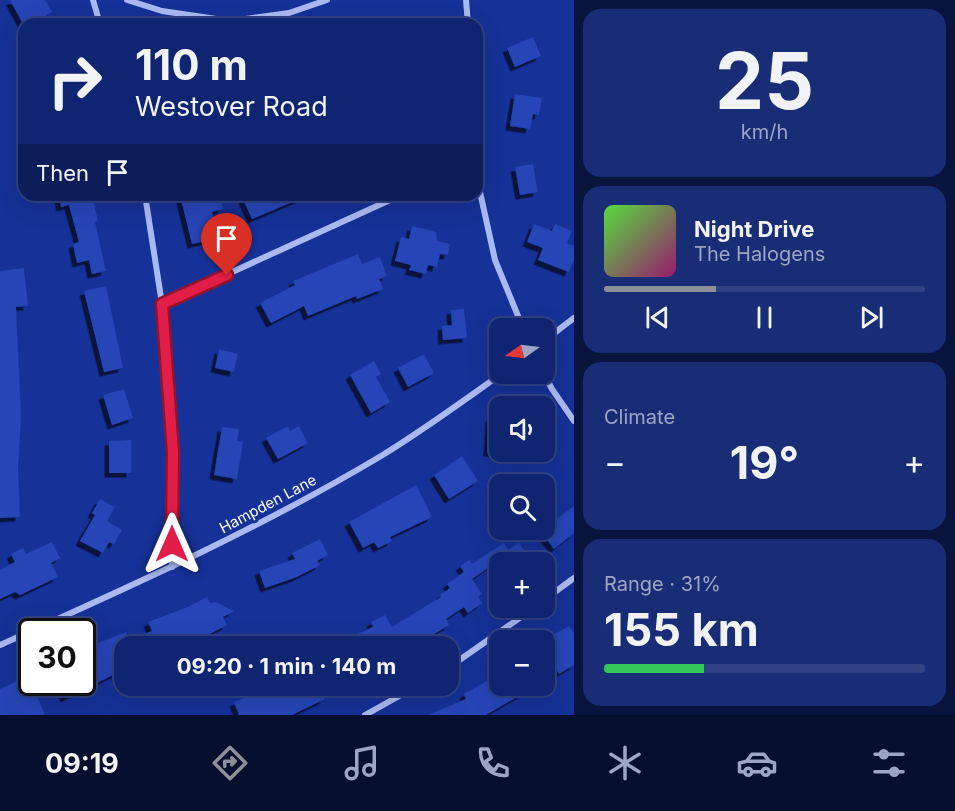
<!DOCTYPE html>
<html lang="en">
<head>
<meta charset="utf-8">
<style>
	body { margin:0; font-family:Inter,sans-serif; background:#192d76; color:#f1f3f6; height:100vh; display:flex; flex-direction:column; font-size:22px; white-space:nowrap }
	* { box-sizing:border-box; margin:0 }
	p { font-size:20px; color:#9ca5c3 }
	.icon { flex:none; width:33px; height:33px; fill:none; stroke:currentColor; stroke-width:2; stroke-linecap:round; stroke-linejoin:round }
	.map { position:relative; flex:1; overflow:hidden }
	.drawer { display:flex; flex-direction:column; gap:9px; padding:9px; background:#09143e; width:381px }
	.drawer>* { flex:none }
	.top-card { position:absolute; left:18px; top:18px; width:465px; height:183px; border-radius:18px; box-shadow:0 6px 24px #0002,0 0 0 2px #304284; background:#102571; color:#f1f3f6; overflow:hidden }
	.needle { width:39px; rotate:256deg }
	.tools { position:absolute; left:489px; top:318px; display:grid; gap:12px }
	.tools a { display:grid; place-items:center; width:66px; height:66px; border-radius:12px; background:#102571; box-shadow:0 6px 24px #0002,0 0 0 2px #304284; font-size:30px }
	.speed { position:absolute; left:18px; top:618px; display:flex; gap:12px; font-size:30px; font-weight:700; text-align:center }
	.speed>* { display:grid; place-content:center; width:78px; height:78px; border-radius:50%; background:#102571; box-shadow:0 6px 24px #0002,0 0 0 2px #304284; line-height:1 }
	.speed .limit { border:3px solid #111; border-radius:9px; background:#fff; color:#111 }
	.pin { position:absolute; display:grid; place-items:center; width:51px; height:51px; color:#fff; margin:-62px -26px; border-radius:50% 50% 50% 0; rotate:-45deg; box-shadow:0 0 6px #0007 }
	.pin .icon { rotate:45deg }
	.me { position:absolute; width:66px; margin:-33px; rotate:0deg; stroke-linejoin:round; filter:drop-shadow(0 0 4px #0008) }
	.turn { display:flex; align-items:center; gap:21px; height:126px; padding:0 18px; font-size:27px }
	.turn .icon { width:78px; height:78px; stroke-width:2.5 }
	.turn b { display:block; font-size:42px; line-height:51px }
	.then { display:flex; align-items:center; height:57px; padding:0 18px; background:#0003; gap:12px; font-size:22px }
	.big { font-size:45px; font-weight:700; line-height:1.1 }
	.drawer .tile { flex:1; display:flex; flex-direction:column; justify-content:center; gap:9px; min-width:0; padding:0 21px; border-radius:18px; background:#192d76 }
	.drawer .dial { align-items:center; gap:0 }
	.dial b { font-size:78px; line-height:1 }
	.song { display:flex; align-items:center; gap:18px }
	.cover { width:72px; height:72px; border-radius:9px; background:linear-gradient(135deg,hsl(110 70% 55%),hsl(320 70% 35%)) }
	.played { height:6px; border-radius:3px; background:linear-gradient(90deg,#8c9099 35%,#304284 35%) }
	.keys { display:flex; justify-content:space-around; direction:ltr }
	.heat { display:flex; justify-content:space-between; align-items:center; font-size:33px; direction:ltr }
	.charge { height:9px; border-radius:4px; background:linear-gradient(90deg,#34c759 31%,#304284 0) }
	.trip { position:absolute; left:114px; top:636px; width:345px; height:60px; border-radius:18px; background:#102571; box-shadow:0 6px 24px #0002,0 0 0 2px #304284; font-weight:700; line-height:60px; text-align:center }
	.dock { display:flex; height:96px; justify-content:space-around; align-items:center; background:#060f2d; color:#9ca5c3 }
	.dock .icon { width:42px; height:42px }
	.dock .on { color:#8c9099 }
	.dock b { font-size:27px; color:#f1f3f6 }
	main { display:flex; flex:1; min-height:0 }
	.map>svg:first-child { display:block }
</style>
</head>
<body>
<main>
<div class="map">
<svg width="574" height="715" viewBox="0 0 574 715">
	<defs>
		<filter id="shadow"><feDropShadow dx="-4.5" dy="4.5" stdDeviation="0" flood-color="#0009"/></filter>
	</defs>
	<rect width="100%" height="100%" fill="#163197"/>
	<g fill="#2544b6" filter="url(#shadow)">
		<path d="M10,0H45L52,12L46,15L51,24H23Z"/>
		<path d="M533,37L541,56L515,67L507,48Z"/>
		<path d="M515,94L542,98L539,115L533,114L530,129L510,126Z"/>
		<path d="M533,164L538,192L520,195L515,167Z"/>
		<path d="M58,195H92L98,221L95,222L106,271L92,274L89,260L77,263L73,244L79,242L69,205L61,207Z"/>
		<path d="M180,195H219L223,209L212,212L218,238L192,244Z"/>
		<path d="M241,195H309L252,219Z"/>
		<path d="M534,224L552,231L555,224L572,231L567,243L574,246V260L569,272L538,260L543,248L527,242Z"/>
		<path d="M412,226L436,232L437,241L450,244L448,255L440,254L437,267L428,265L426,274L409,270L411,265L395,261L401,237L409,239Z"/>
		<path d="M358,254L362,264L380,257L387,276L379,279L383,289L357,299L356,296L308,316L304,306L271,323L260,303L295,285L293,281Z"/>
		<path d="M24,268L28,306L16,307L21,417L18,469L20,517L0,518V271Z"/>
		<path d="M106,286L123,368L104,372L84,291Z"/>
		<path d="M464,309L467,338L443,340L442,326L452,325L451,310Z"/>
		<path d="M219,349L238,354L234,372L215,368Z"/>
		<path d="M424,354L434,373L408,387L398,368Z"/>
		<path d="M374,361L381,374L376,377L390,402L371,413L350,375Z"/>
		<path d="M124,389L133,418L112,425L103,395Z"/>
		<path d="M490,417H500V453L488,452Z"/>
		<path d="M288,426L290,431L299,426L308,443L278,459L266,438Z"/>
		<path d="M222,427L239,429L237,441L243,442L237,479L214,475Z"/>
		<path d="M131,440V473H109V441Z"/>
		<path d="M462,456L478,481L449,499L434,475Z"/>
		<path d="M416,485L432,517L390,537L392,541L378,548L374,542L363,548L349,522Z"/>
		<path d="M100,499L115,507L107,521L122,530L114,544L109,542L103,553L80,541L95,515L92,513Z"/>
		<path d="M574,506V533L554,549L540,531Z"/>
		<path d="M320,539L328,555L317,561L320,565L297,577L265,588L259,571L295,559L292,553Z"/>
		<path d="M52,542L60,558L51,563L58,577L20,595L15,592L0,599V570L15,562L11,554L23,548L26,554Z"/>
		<path d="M504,543L508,550L519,543L532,562H500V580L491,566L472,579L482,594L478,597L482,603L468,613L464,607L446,619L449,625L414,646H361L355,635L373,627L371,622L385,615L392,627L441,597L440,595L450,588L447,584L464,572L460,566L469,560L472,564Z"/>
		<path d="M207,597L210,603L216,602L234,611L223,617L227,625L200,639L203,646H190L187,641L175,646H124V670L65,698L58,682H82V653L97,647L96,644L126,632L129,640L152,631L148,622L188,607Z"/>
		<path d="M569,626L574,633V665L559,674L556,669L544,678V640Z"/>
		<path d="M28,676L45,715H0V689Z"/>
		<path d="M490,679L494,686H536L486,715H428L466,699L464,694Z"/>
		<path d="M287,686H344L324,697L325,699L292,715H239L234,702L265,690L267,695Z"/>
	</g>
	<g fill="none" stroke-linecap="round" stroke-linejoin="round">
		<g stroke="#a9b9f2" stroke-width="6">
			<path d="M93,0L100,24"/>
			<path d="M127,0L162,11L230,21L289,13L327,0"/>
			<path d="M466,0L468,24"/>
			<path d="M477,160L480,192L495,260L523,328"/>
			<path d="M145,195L162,304L173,452L172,567"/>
			<path d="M162,304L401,195"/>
			<path d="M544,341L574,318"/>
			<path d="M544,374L552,389L574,421"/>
			<path d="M544,600L574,578"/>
			<path d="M0,645C129,587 259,529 381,456C422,431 462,402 501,374"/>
			<path d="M448,668L534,608"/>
			<path d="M365,715L417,686"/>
		</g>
	</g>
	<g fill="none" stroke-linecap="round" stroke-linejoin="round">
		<defs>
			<path id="route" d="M172,544L173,452L162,304L227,275"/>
		</defs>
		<use href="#route" stroke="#92132f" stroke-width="15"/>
		<use href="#route" stroke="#e11d48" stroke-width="10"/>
	</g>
	<g text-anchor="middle" stroke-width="6" stroke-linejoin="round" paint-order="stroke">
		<g font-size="15" fill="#fff" stroke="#163197">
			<text transform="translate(268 504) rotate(-28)" y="5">Hampden Lane</text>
		</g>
	</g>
</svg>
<div class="tools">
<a><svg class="needle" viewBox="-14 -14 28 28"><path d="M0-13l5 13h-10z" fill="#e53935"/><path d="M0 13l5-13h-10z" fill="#9ca5c3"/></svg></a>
<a><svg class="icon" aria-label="sound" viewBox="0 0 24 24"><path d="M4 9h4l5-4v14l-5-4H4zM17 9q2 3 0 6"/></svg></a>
<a><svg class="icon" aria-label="search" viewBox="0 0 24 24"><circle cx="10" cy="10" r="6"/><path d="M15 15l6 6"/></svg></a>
<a>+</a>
<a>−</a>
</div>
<div class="speed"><div class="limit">30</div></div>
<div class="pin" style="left:227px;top:275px;background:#d93025"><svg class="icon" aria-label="arrive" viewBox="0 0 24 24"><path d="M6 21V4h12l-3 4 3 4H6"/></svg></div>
<svg class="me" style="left:172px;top:544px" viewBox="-20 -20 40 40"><path d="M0-17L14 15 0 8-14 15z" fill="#e11d48" stroke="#fff" stroke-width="4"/></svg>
<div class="trip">09:20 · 1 min · 140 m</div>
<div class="top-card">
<div class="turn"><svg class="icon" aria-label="right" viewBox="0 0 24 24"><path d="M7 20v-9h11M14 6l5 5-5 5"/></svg><div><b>110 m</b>Westover Road</div></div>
<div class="then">Then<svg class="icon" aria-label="arrive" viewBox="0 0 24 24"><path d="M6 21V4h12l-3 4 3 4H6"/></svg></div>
</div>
</div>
<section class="drawer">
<div class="tile dial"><b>25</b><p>km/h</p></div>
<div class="tile">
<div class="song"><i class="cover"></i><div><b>Night Drive</b><p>The Halogens</p></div></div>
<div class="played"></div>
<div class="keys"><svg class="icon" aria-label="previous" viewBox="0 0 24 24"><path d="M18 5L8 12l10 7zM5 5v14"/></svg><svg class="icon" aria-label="pause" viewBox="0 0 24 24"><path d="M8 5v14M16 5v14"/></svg><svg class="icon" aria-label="next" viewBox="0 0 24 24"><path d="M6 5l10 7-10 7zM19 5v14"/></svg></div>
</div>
<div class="tile"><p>Climate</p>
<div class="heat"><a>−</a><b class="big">19°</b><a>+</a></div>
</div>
<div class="tile"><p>Range · 31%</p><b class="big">155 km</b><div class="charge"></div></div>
</section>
</main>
<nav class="dock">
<b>09:19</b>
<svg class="icon on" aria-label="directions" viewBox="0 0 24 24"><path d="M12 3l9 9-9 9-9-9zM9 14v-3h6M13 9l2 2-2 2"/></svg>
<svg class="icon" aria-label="music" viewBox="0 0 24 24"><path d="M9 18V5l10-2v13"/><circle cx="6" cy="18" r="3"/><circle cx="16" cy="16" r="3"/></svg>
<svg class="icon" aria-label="phone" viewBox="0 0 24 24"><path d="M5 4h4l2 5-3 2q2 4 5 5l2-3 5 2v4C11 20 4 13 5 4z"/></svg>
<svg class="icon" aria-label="climate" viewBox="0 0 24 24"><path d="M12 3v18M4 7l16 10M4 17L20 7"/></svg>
<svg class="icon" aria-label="car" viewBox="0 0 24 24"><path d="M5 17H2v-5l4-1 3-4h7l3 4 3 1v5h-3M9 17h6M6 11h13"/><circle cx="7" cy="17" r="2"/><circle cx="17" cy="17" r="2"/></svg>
<svg class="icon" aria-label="filters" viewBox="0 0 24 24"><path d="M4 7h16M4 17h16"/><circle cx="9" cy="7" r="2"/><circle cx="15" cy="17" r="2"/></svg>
</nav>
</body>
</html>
